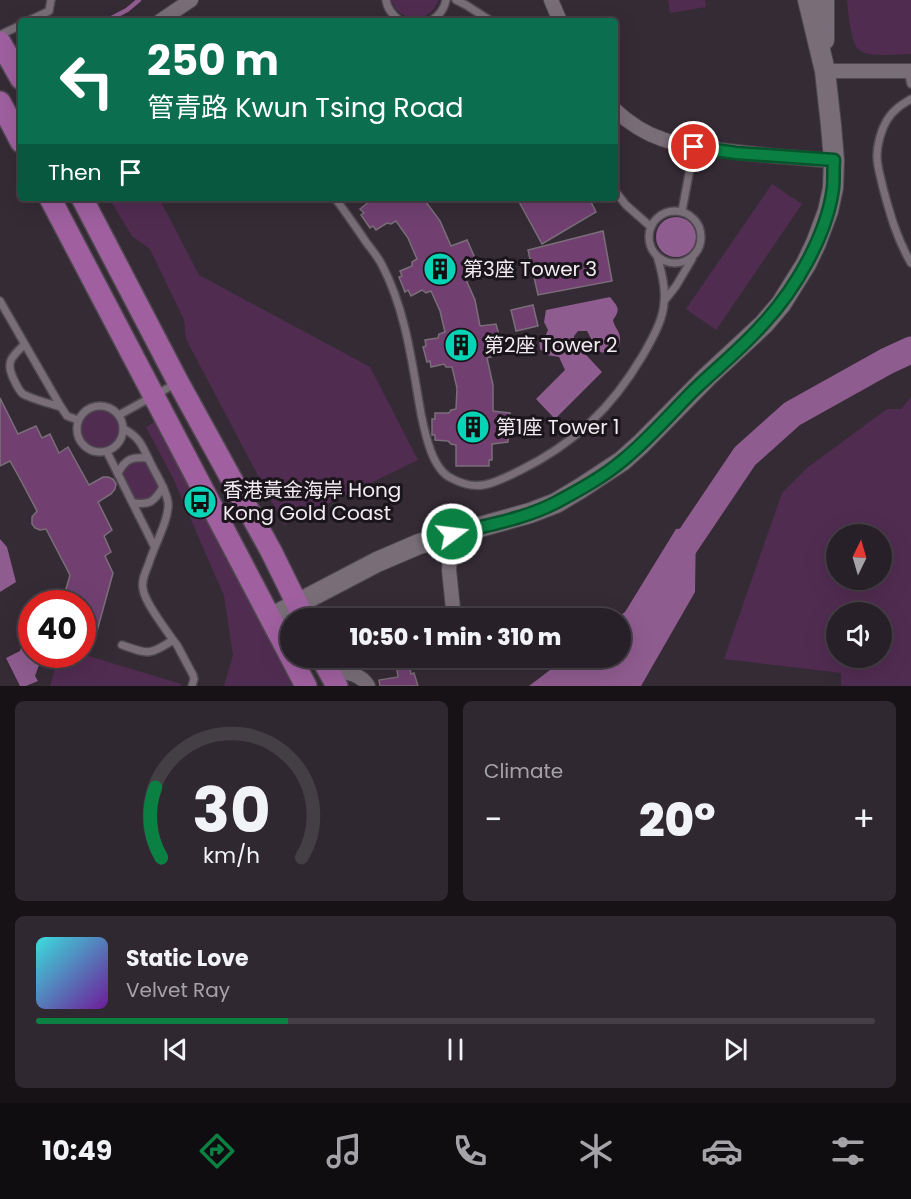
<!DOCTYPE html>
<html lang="en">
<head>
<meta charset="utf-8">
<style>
	body { margin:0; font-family:Poppins,"Noto Sans TC",sans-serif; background:#302830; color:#f1f3f6; height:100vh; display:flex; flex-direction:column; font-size:22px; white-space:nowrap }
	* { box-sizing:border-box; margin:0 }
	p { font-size:20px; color:#a5a3a8 }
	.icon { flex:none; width:33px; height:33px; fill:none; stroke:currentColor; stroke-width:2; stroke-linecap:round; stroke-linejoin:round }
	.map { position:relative; height:686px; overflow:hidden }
	.details { display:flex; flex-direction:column; gap:15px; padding:15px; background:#161216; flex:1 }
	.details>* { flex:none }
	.hud { position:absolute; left:18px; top:18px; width:600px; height:183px; border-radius:6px; box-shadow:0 6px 24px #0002,0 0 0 2px #443e45; background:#0b6e4f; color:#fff; overflow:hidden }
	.needle { width:39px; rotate:5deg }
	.fabs { position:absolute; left:826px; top:524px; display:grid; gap:12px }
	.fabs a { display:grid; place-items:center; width:66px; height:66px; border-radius:50%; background:#282028; box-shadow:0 6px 24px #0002,0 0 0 2px #443e45; font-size:30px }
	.speed { position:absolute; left:18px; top:590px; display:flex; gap:12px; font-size:30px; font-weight:700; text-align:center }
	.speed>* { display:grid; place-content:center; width:78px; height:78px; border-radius:50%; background:#282028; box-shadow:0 6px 24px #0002,0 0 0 2px #443e45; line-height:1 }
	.speed .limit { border:9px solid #d22; background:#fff; color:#111 }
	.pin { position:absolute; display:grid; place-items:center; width:51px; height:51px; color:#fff; margin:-26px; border:3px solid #fff; border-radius:50%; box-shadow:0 2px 6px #0007 }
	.me { position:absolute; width:66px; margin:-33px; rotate:75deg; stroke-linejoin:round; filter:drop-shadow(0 0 4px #0008) }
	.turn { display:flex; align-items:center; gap:21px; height:126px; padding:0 30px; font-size:27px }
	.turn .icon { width:78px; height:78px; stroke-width:2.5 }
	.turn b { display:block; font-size:42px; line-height:51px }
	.then { display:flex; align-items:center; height:57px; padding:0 30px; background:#0003; gap:12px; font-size:22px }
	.big { font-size:45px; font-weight:800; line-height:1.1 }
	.details .card { flex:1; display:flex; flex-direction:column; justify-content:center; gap:9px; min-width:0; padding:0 21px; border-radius:9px; background:#302830 }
	.details .dial { align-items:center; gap:0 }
	.dial svg { height:156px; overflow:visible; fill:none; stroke:#443e45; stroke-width:7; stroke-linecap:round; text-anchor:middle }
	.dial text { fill:#f1f3f6; stroke:none }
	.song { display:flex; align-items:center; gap:18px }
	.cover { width:72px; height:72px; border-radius:9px; background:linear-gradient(135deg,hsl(180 70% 55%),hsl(280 70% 35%)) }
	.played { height:6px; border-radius:3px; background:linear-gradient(90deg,#0b8043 30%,#443e45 30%) }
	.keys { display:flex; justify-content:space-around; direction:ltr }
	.heat { display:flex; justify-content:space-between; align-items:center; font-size:33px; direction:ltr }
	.details .tiles { flex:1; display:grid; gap:15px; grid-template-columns:1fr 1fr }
	.card:last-child { grid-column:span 2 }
	.trip { position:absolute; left:280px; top:608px; width:351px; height:60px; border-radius:30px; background:#282028; box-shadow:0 6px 24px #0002,0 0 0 2px #443e45; font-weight:800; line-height:60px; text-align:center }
	.dock { display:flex; height:96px; justify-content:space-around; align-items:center; background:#100d10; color:#a5a3a8 }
	.dock .icon { width:42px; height:42px }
	.dock .active { color:#0b8043 }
	.dock b { font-size:27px; color:#f1f3f6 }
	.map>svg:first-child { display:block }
</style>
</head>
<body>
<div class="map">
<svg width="911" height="686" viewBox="0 0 911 686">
	<rect width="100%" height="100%" fill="#352b35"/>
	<g fill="#512c51" fill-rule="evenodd">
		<path d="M391,0H439C429,25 401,24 391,0Z"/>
		<path d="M668,0H705L706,7L670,13Z"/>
		<path d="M847,0H911V54C898,54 869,58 859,50C851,44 848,11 847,0Z"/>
		<path d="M772,184L802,204L716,330L686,309Z"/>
		<path d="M109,198H159L199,275L370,367L418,460L284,525L186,339L184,320L150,249L132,236Z"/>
		<path d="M911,397V686H841V673L724,659L782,493L807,468L887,409H901ZM837,534H882V579H837ZM837,612H882V657H837Z"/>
		<circle cx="100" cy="429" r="20"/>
		<path d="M157,421L300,686H224L233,655L224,596L173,478L146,427Z"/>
		<path d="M139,462H147L160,487C153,498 147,501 135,499L123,474L131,463Z"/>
		<path d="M59,654H82L181,684V686H50Z"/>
	</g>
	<g fill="#8f5c8f">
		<circle cx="676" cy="237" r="20"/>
		<path d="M610,297C618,307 621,309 613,320C614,327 620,331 620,338C620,344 619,347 613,350C595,359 594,342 587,331H578L574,336V342L602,372L555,419L536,399L565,370L559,357L547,355L540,349L539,340L545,337L548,330L544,322L546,310Z"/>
		<path d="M696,527L695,592L641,686H529L567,657H621V618H617L625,612L676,529Z"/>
		<path d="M0,539L7,547L16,582L0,592Z"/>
		<path d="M31,640L32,654H41L45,661L39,665L35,676L38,681L26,686H20L6,658L20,651L22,645Z"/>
	</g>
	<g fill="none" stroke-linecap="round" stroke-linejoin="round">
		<path stroke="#8f5c8f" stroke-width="4.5" d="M106,21L127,10L139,0"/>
		<path stroke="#8f5c8f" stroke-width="27" d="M677,557L745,456L792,414L887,361L911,350"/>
	</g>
	<g fill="#714071" stroke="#7a6e79" stroke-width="1.5">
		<path d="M374,198H423L440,221L451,246L467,240L479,267L464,275L475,300L480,326L496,324L504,353L487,358L493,385V411L510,413L508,442L492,444V460H489V466H456V445L451,444L448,441L435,440V435H432V419H435V413H449L451,410L456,409L457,388L452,367H446L444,364L431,367L430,361L427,362L423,347L426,346L425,340L438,338L439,334L445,332L440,311L431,291L426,293L422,290L411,296L408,290L405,292L399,277L402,276L400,271L412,266V262L417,259L408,238L396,221L391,224L387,223L376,230L373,226L370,228L361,215L364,213L360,209Z"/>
		<path d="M517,198H589L596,212L542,244Z"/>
		<path d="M603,231L612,281L538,295L528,250Z"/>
		<path d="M533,305L538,326L516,331L511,310Z"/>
		<path d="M0,398L18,434L36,426L42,438L50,434L59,453L68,447L89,485L103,477H108L113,479L116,484L115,489L111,494L98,502L112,530L104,536L111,552L105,556L113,573L94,642L82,639V603H62L70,575L46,529L40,530L35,528L32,524V517L37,511L19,477L10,461L0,466Z"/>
		<path d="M395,657H408L411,674L414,673L418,686H380L379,680L398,677Z"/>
	</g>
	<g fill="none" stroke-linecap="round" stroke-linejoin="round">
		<defs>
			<g id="lane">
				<path d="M386,0C387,9 393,15 400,21"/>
				<path d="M456,0L466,5L491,21"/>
				<path d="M28,21L49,11L51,0"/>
				<path d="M431,21C439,15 444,10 446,0"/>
				<path d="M0,35L21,25"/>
				<path d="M908,71L911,84"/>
				<path d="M911,99C901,105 893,110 887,120C881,130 877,145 877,156C877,167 881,178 883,188C890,214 897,239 911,263"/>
				<path d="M615,191L626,205L651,227"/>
				<path d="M335,198C346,213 356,227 366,242C372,250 378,257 382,265C406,311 412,363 421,414C425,433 432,469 451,478C478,493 494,483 519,471C574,444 612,408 643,355C650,343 657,331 661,318C668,297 663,276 657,256"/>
				<circle cx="675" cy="237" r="26"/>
				<path d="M682,211L694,147"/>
				<path d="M665,300L676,286L692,259"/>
				<path d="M0,301L61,407L67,416L78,420"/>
				<path d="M24,345C10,358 5,363 15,382C17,386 20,392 23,394C32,399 51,404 61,407"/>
				<circle cx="100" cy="429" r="23"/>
				<path d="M119,415L177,383"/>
				<path d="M107,452L154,546"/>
				<path d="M118,473C126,458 132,457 148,458"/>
				<path d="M133,503C150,505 154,502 163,487"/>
				<path d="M173,640L177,645L193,675L194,679L192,686"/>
				<path d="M122,645C148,654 149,656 173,640C165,628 145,603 143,589C141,580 146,571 149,563C154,546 170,518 168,502C166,489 157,476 151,464C143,448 141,438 124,429"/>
			</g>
			<g id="street">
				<path d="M551,0L560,21"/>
				<path d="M160,21L191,0"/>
				<path d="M825,71H911"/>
				<path d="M615,110C629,123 644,133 662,139C678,145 696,147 713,149C753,155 793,157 834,161"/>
				<path d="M452,534L449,570L454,618"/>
				<path d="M328,670C343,672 360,672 368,686"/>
			</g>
			<g id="secondary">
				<path d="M824,40V0"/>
				<path d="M270,618L377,562L419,544L530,513L556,503L581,488L622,461L641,444L708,376L764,324L781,304L806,264L816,243L828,211L833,188L834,161L831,125L825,71L808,0"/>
			</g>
			<g id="primary">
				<path d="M0,42L21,79"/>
				<path d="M0,102L21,142"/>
				<path d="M50,198L306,686"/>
				<path d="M82,198L178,382L271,551L304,618"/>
				<path d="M321,657L337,686"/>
			</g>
		</defs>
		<use href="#lane" stroke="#4f484f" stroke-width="10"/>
		<use href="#street" stroke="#4f484f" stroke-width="16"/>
		<use href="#secondary" stroke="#4f484f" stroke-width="22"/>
		<use href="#primary" stroke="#4f484f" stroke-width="24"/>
		<use href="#lane" stroke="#796e78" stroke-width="7"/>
		<use href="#street" stroke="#796e78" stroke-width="14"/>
		<use href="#secondary" stroke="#796e78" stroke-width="20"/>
		<use href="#primary" stroke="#a060a0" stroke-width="21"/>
	</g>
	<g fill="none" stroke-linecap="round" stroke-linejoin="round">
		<defs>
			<path id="route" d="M452,534C487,525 525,519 557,502C579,490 603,477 622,461C648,440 670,414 694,390C717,368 742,348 763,324C795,290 827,235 833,188C834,179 833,169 834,160L736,153L694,147"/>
		</defs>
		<use href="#route" stroke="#07532c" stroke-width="15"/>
		<use href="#route" stroke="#0b8043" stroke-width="10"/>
	</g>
	<defs>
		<symbol id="building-disc" viewBox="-11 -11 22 22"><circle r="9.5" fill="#05d5b6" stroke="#1a151a"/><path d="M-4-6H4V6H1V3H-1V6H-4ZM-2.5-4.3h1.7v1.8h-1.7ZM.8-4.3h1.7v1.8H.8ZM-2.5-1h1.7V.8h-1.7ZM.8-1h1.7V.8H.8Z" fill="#111"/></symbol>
		<symbol id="bus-disc" viewBox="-11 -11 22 22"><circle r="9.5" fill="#05d5b6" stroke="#1a151a"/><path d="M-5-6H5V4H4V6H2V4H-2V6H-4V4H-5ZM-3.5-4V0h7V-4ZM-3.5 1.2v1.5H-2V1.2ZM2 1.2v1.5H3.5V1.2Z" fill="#111"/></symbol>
	</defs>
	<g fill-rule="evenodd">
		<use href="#building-disc" x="421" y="250" width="38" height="38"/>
		<use href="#building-disc" x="442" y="326" width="38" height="38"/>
		<use href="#building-disc" x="454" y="408" width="38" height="38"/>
		<use href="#bus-disc" x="181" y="483" width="38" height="38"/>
	</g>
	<g text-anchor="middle" stroke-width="6" stroke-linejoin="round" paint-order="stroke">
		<g font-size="20" fill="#f2ebf1" stroke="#1a151a" text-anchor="start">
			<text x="463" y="276">第3座 Tower 3</text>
			<text x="484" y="352">第2座 Tower 2</text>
			<text x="496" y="434">第1座 Tower 1</text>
			<text x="223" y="497">香港黃金海岸 Hong<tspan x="223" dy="23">Kong Gold Coast</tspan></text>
		</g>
	</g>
</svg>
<div class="fabs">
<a><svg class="needle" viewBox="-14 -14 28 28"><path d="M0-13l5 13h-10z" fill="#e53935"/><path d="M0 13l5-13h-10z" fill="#a5a3a8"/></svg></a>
<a><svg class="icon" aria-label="sound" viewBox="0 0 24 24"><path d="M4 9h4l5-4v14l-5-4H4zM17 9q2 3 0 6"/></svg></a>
</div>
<div class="speed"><div class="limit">40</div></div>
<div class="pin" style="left:694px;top:147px;background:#d93025"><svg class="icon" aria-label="arrive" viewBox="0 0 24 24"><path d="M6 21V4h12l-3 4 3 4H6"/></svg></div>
<svg class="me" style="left:452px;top:534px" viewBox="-20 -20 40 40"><circle r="17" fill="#0b8043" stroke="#fff" stroke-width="3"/><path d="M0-11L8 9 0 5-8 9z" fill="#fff"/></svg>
<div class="trip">10:50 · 1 min · 310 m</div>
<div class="hud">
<div class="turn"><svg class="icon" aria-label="left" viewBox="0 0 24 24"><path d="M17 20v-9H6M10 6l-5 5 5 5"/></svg><div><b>250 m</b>管青路 Kwun Tsing Road</div></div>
<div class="then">Then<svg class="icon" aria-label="arrive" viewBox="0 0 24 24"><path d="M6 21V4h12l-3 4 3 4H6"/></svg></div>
</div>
</div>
<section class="details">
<div class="tiles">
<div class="card dial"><svg viewBox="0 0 100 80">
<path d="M14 69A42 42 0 1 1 86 69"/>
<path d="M14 69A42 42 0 0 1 11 33" stroke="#0b8043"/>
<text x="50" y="56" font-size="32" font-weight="700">30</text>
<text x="50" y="72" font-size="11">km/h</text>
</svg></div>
<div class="card"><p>Climate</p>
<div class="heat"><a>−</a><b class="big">20°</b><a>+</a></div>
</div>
<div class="card">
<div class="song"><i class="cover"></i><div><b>Static Love</b><p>Velvet Ray</p></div></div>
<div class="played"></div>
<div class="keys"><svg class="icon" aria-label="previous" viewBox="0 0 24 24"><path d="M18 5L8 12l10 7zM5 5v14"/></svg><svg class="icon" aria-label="pause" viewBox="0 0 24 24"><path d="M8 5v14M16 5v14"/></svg><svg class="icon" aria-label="next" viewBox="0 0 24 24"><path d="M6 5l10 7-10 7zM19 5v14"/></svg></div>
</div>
</div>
</section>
<nav class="dock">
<b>10:49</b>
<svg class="icon active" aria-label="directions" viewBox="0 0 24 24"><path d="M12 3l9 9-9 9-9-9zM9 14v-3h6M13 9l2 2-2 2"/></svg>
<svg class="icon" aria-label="music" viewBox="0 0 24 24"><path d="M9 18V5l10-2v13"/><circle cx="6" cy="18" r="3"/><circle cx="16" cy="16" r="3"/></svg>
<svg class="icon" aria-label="phone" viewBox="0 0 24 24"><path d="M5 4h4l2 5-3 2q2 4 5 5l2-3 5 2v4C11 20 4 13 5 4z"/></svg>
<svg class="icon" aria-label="climate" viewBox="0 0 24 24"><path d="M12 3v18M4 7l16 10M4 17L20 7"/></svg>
<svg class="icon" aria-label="car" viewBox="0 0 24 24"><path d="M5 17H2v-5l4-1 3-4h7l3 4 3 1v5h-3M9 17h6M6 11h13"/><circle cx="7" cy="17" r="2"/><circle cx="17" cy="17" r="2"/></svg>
<svg class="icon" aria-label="filters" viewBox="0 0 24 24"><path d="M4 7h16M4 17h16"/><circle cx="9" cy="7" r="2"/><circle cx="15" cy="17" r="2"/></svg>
</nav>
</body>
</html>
